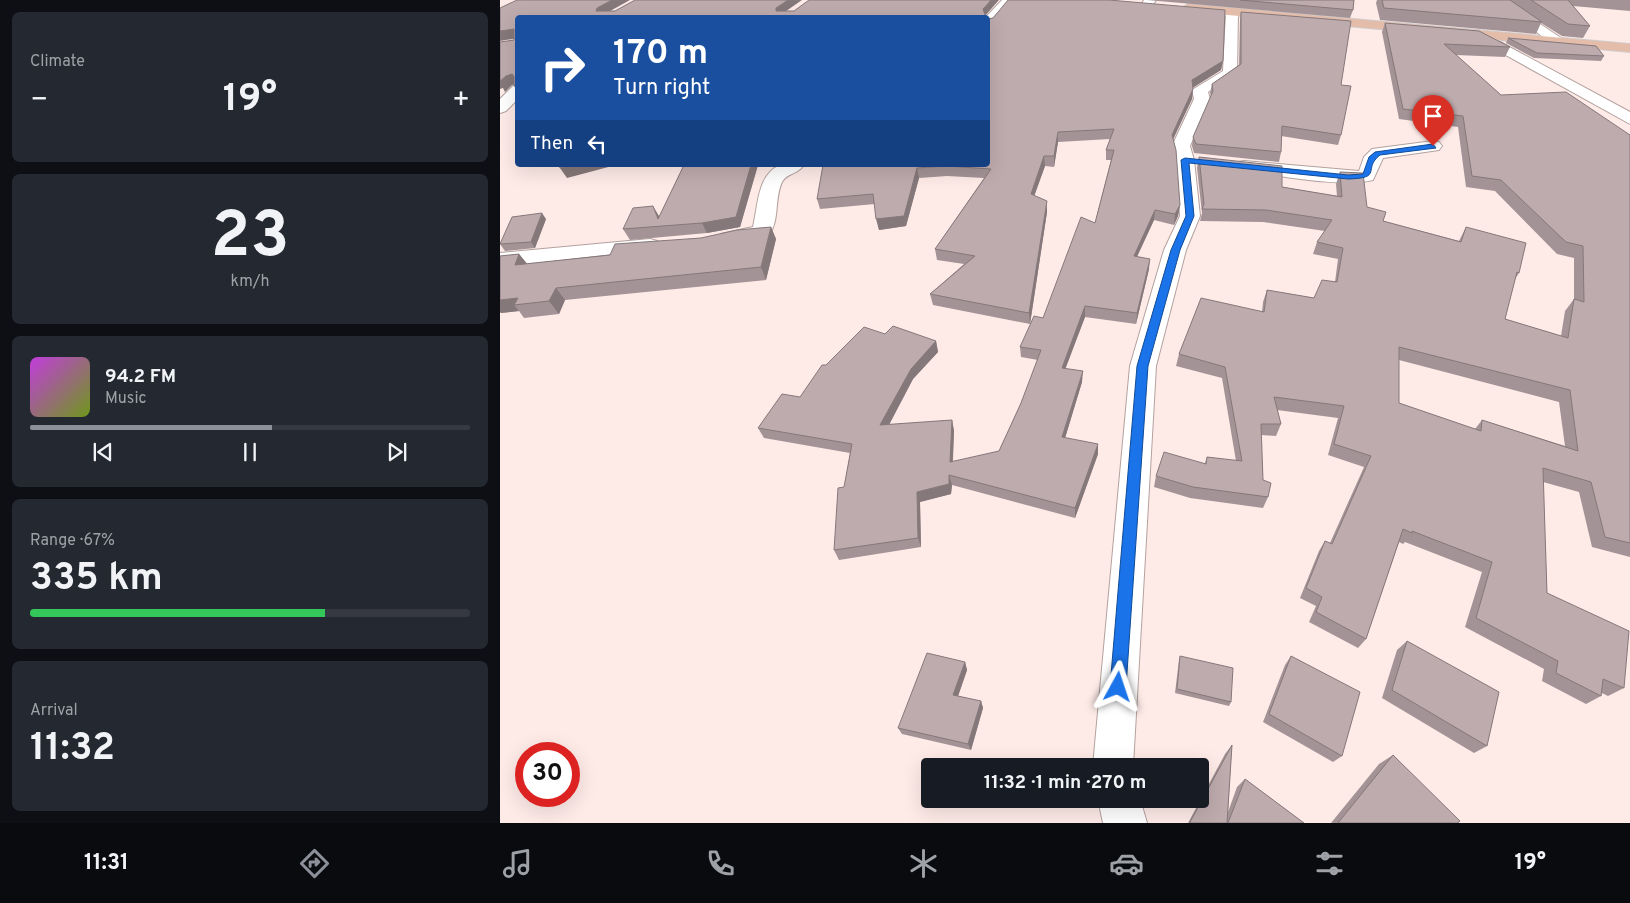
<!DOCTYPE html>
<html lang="en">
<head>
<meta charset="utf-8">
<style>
	body { margin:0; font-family:Overpass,sans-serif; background:#242831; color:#f1f3f6; height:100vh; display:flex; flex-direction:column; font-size:19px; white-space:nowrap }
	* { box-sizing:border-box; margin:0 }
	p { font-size:16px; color:#9ea1a6 }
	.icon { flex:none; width:28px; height:28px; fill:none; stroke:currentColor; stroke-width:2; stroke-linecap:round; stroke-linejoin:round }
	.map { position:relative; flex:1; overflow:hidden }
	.side { display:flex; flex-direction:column; gap:12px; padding:12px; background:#0d0f14; width:500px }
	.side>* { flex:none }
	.hud { position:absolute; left:15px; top:15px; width:475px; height:152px; border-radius:5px; box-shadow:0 5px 20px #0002; background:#1a4fa0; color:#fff; overflow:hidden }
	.speed { position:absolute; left:15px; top:742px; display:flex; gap:10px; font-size:25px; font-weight:700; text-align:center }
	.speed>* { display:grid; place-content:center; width:65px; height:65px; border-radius:50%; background:#171b24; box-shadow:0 5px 20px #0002; line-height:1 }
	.speed .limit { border:8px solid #d22; background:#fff; color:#111 }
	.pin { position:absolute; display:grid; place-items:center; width:42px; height:42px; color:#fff; margin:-51px -21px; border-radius:50% 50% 50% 0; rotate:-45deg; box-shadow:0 0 5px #0007 }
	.pin .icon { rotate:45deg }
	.me { position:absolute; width:55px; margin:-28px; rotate:5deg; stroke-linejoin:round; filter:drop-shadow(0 0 4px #0008) }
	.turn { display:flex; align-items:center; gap:18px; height:105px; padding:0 15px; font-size:22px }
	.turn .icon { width:65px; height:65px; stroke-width:2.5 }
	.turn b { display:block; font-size:35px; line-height:42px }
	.then { display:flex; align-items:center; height:48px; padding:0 15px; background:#0003; gap:10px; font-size:19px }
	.big { font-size:38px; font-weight:700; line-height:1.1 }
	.side .card { flex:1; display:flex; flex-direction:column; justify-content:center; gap:8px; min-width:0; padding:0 18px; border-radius:8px; background:#242831 }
	.side .dial { align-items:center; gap:0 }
	.dial b { font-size:65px; line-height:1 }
	.song { display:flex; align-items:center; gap:15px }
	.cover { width:60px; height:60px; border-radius:8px; background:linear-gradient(135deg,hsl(290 70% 55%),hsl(80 70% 35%)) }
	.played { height:5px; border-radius:2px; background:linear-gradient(90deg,#8c9099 55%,#363941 55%) }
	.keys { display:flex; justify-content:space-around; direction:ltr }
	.heat { display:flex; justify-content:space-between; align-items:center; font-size:28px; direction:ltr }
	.charge { height:8px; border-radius:4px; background:linear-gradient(90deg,#34c759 67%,#363941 0) }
	.trip { position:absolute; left:421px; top:758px; width:288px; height:50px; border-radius:5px; background:#171b24; box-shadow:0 5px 20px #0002; font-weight:700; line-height:50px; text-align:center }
	.tabs { display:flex; height:80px; justify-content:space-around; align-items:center; background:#090b0e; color:#9ea1a6 }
	.tabs .icon { width:35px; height:35px }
	.tabs .active { color:#8c9099 }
	.tabs b { font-size:22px; color:#f1f3f6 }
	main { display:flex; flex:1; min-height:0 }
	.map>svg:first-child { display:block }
</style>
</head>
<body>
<main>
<section class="side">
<div class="card"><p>Climate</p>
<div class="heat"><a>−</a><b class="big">19°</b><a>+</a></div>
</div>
<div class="card dial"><b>23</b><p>km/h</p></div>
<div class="card">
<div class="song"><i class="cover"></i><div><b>94.2 FM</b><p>Music</p></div></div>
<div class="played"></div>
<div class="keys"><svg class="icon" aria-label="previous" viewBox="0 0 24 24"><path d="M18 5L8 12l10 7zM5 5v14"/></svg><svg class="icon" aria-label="pause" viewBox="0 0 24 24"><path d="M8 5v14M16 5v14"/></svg><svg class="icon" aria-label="next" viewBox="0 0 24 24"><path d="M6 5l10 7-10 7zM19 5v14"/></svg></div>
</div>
<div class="card"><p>Range · 67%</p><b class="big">335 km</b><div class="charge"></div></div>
<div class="card"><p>Arrival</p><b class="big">11:32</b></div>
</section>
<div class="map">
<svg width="1130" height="823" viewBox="0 0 1130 823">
	<rect width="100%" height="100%" fill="#feebe8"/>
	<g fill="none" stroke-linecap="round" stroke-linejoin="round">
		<defs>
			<g id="minor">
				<path d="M502,0H515L492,25L488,26V18H485Z"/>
				<path d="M644,0H656L651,8L647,9L641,5Z"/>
				<path d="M990,0H1004L1067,42L1065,45H1055Z"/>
				<path d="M732,8L738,12L737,73L708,92L710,99L690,146L694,160L700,216L686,250L656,366L633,766H593L630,366L664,250L680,216L676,160L672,146L694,99L692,90L723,71L726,12Z"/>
				<path d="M978,30L1130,112V124L973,37L971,34L973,31Z"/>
				<path d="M18,85V99L6,111L0,113V99L13,86Z"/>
				<path d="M933,141L939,142L942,146L939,150L883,158L873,180C841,188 778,175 744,171L738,170L735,166L738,162L744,161L859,171L864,157L872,149Z"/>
				<path d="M280,165L303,166C298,174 287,173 282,182C274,199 280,220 269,235L228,244L221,242L218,238L221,234L253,227C258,206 257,175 280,165Z"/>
				<path d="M150,239L157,241L161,245L157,249L0,267V253Z"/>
				<path d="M598,799H640L647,823H603Z"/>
			</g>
			<path id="primary" d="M688,4L1130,44V52L684,11L682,8Z"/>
		</defs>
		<use href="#minor" stroke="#b3a19e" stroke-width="2"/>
		<use href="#primary" stroke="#d0cece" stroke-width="2"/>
		<use href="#minor" fill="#fff" fill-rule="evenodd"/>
		<use href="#primary" fill="#e4bcaa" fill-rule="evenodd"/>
	</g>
	<g fill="#a39396" fill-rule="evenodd">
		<path d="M647,0H854L853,10L850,18Z"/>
		<path d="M877,0H1130V11L1073,6L1090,26L1083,38L1062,36L1041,23L1036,34L880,20L876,3Z"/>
		<path d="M741,12L841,85V135L838,145L781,136V152L779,162L694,153L692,146L693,137L711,96L710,93L712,84L739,65L740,20Z"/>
		<path d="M488,19L723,61L721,70L693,88L692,99L673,140L680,205L678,216L674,225L654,220L637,257L649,269L636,324L585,317L565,368L582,382L565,438L598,444V454L575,518L452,485L451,494L420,502L421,547L339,560L334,550L350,453L264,438L258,428L300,397L326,365L385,334L436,341L438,352L413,379L389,425L452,420L454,431L453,462L499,451L521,403L538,360L521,357L520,347L543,318L595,223L611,160H606V150L610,139L558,142L554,167L545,166L534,196L547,212L530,324L433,305L430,294L464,264L437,260L435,249L484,178L447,176L419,178L406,226L379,230L375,204L320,209L317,199Z"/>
		<path d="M885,23L1010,47L1005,57L956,55L1001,95L1130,135V557L1092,547L1079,492L1043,482L1047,593L1124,688L1108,696L1102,693L1101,696L1086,704L1042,681L1044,669L965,627L982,572L905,542L903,544L899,542L866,639L858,648L809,622L816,606L800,598L819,551L825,541L830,543L864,467L828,455L838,418L777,410L781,424L776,436L761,435L763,480L768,497L763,508L690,498L654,487L656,476L705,463L707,457L736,461L722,378L676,366L679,354L762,312L763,302L767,290L814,298L835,282L838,259L813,254L817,242L825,231L763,222L700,221L702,213L697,168L699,157L782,187L837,196L836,184L840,172L867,207L883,221L959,241L966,227L1019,273L1015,279L1005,319L1061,336L1065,311L1074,299V258L1057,254L995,191L966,187L958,127L899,119L882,32ZM899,360L1059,402L1065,446L982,420L975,429L899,403Z"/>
		<path d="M1008,38L1104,56L1101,61L1034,58L1006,43Z"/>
		<path d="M184,165H258L240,227L207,233L130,240L123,229L159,217Z"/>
		<path d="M46,219L35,248L5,251L0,244Z"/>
		<path d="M271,227L276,239L266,280L65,300L59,314L24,318L19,311L1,313L0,312V256L19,254L27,264L110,255L201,238Z"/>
		<path d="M907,641L987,746L974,753L882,698L897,650Z"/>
		<path d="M680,656L731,702L729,706L675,693L679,660Z"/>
		<path d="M791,656L842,756L833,762L763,722L785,665Z"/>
		<path d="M465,662L467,670L458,696L481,701L483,708L471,750L402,734L398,728Z"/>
		<path d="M732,745L728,812L737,787L745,779L804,823H688L725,754Z"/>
		<path d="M893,755L958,823H831L879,764Z"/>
	</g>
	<g fill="#85787a">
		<path d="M112,0H130L101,16L96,11L97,8Z"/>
		<path d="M288,0H302L279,16L276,11V8Z"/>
		<path d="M491,0H499L484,17L483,9Z"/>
		<path d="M14,29L18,38L0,41V31Z"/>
		<path d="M723,61L721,70L690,89L692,80Z"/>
		<path d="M12,74L18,83L12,85L5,92L3,88L0,89V81L6,76Z"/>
		<path d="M18,84V91L14,86Z"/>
		<path d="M693,89L692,99L670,145L672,135Z"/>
		<path d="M558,132V142L554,167V156Z"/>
		<path d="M544,156L545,166L531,205V194Z"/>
		<path d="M72,165H116L67,178L60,168Z"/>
		<path d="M251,165H258L240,227L207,233L202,223Z"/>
		<path d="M417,168L419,178L406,226L379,230L376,219Z"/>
		<path d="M547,201V212L530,324L529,313Z"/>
		<path d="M680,205L678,216L674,225L675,214Z"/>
		<path d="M153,206L159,216L163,226L158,219Z"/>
		<path d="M655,210L654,220L632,267L634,256Z"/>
		<path d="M42,213L46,219L35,248L31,242Z"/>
		<path d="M271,227L276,239L266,280L261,267Z"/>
		<path d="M19,254L29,266L15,265Z"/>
		<path d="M650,259L649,269L636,324L637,313Z"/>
		<path d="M56,288L65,300L59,314L49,301Z"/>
		<path d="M18,298L14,305L19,311L1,313L0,312V300Z"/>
		<path d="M585,306V317L562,378V368Z"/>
		<path d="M436,341L438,352L413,379L383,436L380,425L411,369Z"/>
		<path d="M583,371L582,382L562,448V437Z"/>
		<path d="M452,420L454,431L452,472L450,462Z"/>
		<path d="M598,444V454L575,518V508Z"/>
		<path d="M449,475L452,485L451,494L420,502L421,547L418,538L417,492Z"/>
		<path d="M465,662L467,670L456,702L453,695Z"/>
		<path d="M481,701L483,708L471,750L468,744Z"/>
	</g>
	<g fill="#beabae" stroke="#85787a" fill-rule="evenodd">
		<path d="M17,0H112L97,8L96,11H115L135,0H288L276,8V11H294L309,0H491L483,9L486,18H18V84L14,86V76L12,74L6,76L0,81V42L14,40V29L0,31V8Z"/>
		<path d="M508,0H609L725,10L723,61L692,80L693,89L672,135L676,150L680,205L675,214L655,210L634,256L650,259L637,313L585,306L562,368L583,371L562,437L598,444L575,508L449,475V484L417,492L418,538L334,550L338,488L344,487L352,444L258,428L282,394L300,397L322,365H326L364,327L385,334L393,326L436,341L411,369L380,425L452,420L450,462L499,451L521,403L541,350L520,347L534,316L543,318L581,217L595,223L614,150H606L614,129L558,132L554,156H544L531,194L547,201L529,313L430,294L475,256L435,249L491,169L446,166L417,168L404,216L376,219L373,194L317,199L323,165H488V19L493,18Z"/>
		<path d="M740,0H854L853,10Z"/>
		<path d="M882,0H1010L1042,22L884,8Z"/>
		<path d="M1031,0H1068L1090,26L1068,24Z"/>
		<path d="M741,12L851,21L841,85L851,86L841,135L782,126L781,152L696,144L693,137L713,91L712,84L741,64Z"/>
		<path d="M885,23L979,31L1010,47L944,44L1001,95L1066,92L1130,135V543L1105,537L1091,482L1043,468L1047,593L1129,631L1124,688L1103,679L1101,696L1056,673L1058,661L976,618L992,562L912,531V533L903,529L866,639L816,612L822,597L806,588L825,541L832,544L871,456L834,444L844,406L774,397L781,424H761L763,480L771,483L768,497L693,487L656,476L664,452L706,464L707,457L742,461L725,367L679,354L701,298L764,312L767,290L814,298L822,280L837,282L843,248L817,242L832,220L766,210L702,209L704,204L699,157L782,166V187L842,197L840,172L863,173L867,207L886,212L883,221L961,242L966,227L1026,243L1019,273L1017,272L1005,319L1068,338L1074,299L1084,302L1083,246L1066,242L1001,180L972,176L963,116L903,109ZM899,347L1070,390L1078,451L982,420L981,431L899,403Z"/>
		<path d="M1008,38L1096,46L1104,56L1037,53Z"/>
		<path d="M59,165H72L60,168Z"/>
		<path d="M184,165H251L236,217L202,223L123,229L133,208L153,206L158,219Z"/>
		<path d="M42,213L31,242L0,244L12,217Z"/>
		<path d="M271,227L261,267L56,288L49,301L14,305L18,298L0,300V256L19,254L15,265L110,255L115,244L201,238L237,230Z"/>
		<path d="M907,641L999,692L987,746L892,690Z"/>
		<path d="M427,653L465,662L453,695L481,701L468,744L398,728Z"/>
		<path d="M680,656L733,668L731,702L677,689Z"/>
		<path d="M791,656L860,692L842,756L769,714Z"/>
		<path d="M732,745L727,823H691L690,822Z"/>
		<path d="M893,755L960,821L958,823H838Z"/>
		<path d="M745,779L804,823H728Z"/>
	</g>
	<path fill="#1a73e8" stroke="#114b97" d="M933,144L936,148L880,155C862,169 884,178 848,179L689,163L694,216L680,250L648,366L626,687L624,692L618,694L612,692L610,687L637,366L671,250L686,216L681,160L685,158L848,175L863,174L869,157L875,152Z"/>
</svg>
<div class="speed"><div class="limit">30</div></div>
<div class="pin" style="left:933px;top:146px;background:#d93025"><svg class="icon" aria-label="arrive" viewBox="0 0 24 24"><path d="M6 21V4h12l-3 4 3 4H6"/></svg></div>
<svg class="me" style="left:618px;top:687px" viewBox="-20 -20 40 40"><path d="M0-17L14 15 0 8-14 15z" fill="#1a73e8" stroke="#fff" stroke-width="4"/></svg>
<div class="trip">11:32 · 1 min · 270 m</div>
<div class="hud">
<div class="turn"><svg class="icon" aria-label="right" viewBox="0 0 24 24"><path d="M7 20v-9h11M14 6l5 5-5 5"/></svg><div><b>170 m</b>Turn right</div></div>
<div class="then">Then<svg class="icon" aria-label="left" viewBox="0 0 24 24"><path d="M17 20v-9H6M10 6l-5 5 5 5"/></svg></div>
</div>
</div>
</main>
<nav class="tabs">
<b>11:31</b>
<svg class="icon active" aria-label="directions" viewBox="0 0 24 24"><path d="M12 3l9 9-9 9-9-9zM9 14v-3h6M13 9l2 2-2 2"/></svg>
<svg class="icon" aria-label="music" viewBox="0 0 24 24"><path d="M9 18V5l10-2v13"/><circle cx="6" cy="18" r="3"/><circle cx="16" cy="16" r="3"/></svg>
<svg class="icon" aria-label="phone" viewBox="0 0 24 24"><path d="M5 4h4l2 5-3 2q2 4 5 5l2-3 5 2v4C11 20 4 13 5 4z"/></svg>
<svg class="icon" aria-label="climate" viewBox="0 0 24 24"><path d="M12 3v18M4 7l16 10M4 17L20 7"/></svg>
<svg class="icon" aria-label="car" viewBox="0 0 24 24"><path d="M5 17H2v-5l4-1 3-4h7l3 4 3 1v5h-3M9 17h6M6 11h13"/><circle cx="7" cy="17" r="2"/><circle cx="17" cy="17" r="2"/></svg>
<svg class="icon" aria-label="filters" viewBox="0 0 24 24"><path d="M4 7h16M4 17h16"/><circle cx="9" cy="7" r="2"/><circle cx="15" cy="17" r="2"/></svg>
<b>19°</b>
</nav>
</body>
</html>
